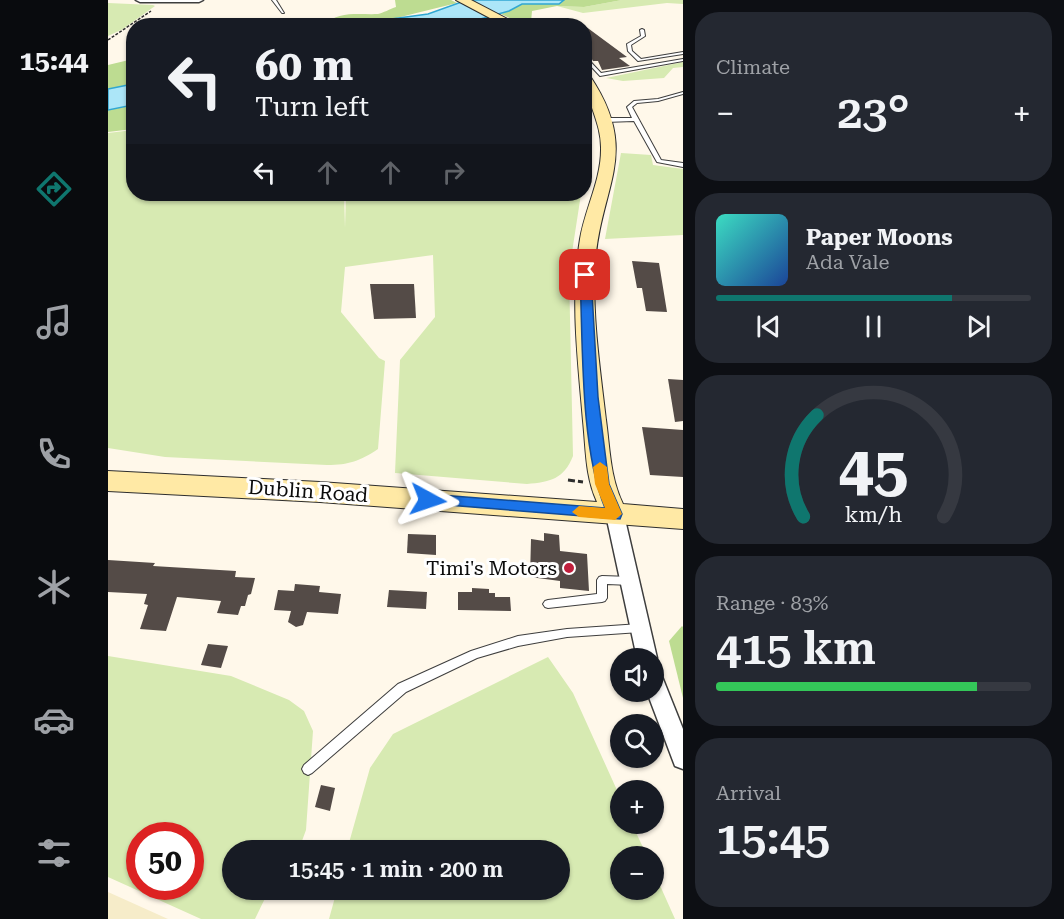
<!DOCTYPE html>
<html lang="en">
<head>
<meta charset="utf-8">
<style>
	body { margin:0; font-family:"Roboto Serif",serif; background:#242831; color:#f1f3f6; height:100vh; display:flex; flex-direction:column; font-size:22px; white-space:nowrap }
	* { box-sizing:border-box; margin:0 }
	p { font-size:20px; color:#9ea1a6 }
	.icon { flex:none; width:33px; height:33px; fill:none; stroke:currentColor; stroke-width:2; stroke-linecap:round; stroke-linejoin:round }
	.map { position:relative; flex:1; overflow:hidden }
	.drawer { display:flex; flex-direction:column; gap:12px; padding:12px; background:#0d0f14; width:381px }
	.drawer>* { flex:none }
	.hud { position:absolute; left:18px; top:18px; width:466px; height:183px; border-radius:24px; box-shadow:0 2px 4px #0004; background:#171b24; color:#f1f3f6; overflow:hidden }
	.buttons { position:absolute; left:502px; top:648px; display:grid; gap:12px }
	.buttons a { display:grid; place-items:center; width:54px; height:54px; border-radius:50%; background:#171b24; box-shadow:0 2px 4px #0004; font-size:30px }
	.speed { position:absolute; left:18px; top:822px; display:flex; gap:12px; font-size:30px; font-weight:700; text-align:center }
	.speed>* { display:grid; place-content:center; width:78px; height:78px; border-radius:50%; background:#171b24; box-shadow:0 2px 4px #0004; line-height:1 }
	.speed .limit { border:9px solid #d22; background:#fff; color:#111 }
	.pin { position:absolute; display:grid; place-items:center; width:51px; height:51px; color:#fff; margin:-26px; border-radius:12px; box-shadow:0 3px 9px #0006 }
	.me { position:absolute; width:66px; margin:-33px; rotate:95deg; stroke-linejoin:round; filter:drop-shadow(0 0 4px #0008) }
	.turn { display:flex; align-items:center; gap:21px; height:126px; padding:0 30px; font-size:27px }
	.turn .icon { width:78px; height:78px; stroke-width:2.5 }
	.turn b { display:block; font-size:42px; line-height:51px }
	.lanes { display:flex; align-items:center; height:57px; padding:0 30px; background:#0003; justify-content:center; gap:30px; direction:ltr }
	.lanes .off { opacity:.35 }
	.big { font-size:45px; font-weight:600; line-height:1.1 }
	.drawer .tile { flex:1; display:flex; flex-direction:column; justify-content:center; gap:9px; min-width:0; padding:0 21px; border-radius:24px; background:#242831 }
	.drawer .dial { align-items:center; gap:0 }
	.dial svg { height:156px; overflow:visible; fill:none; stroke:#363941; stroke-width:7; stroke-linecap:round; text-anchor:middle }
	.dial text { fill:#f1f3f6; stroke:none }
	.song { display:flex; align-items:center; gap:18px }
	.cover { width:72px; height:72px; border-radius:9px; background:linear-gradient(135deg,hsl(170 70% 55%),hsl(220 70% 35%)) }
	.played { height:6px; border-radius:3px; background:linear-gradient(90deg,#0f766e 75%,#363941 75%) }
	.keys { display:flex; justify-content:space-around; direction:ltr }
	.heat { display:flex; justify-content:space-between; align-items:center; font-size:33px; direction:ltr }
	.charge { height:9px; border-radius:4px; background:linear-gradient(90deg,#34c759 83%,#363941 0) }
	.trip { position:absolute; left:114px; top:840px; width:348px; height:60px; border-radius:30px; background:#171b24; box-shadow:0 2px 4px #0004; font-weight:600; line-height:60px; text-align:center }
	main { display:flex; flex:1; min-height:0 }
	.tabs { display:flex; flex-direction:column; width:108px; justify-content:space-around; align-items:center; background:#090b0e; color:#9ea1a6 }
	.tabs .icon { width:42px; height:42px }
	.tabs .active { color:#0f766e }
	.tabs b { font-size:27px; color:#f1f3f6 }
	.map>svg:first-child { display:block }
</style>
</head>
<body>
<main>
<nav class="tabs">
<b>15:44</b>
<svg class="icon active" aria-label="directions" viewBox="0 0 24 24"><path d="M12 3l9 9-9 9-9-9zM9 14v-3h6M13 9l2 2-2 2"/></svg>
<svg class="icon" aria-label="music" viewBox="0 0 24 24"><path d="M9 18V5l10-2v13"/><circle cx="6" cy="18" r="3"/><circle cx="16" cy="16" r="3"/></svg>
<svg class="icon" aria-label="phone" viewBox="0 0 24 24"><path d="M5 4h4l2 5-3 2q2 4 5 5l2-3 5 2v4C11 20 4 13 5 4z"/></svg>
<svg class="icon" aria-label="climate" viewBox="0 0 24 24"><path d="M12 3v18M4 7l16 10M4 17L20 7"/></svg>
<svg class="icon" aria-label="car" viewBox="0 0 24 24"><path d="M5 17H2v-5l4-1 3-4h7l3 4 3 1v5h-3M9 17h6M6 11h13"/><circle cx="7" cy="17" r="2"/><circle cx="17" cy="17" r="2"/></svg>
<svg class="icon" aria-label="filters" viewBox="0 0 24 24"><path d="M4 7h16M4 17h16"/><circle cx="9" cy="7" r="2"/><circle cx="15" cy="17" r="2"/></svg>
</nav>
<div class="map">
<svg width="575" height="919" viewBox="0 0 575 919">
	<rect width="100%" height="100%" fill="#fff8ea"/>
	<path fill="#f6ecc9" d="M0,892L60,919H0Z"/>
	<g fill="#d7eab2" fill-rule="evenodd">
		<path d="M514,0H575V4L559,3L475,13L449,6L476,7Z"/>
		<path d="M0,3L45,5L47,6L15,29L0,36Z"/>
		<path d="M575,62V67L565,68L556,78L515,81L498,78Z"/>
		<path d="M25,130L26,194H236L237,228L238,194H473L461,272L465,456C456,479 442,482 419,484L287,473L292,360L327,317L325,255L237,267L233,312L271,358L277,361L270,449C252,461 241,465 219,465L57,457L0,448V133Z"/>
		<path d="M513,153L543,155L545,165L575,169V235L497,239Z"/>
		<path d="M0,656L123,676L181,700L196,711L205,731L198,830L191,849L124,850V890H161L147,919H93L0,877ZM32,836H82V886H32Z"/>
		<path d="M440,657L465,693L513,799V824H524L539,856H513V890H546V872L567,919H221L229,890H452V850H239L262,768L285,734Z"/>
	</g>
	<g fill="#bddc91">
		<path d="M287,0H343L349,3L260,25L215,26C230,10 251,15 270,14C275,13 282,9 288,7Z"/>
		<path d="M456,0H514L476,7L449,6L424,11L423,22L412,23L393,14L414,4H450Z"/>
		<path d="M25,59V84L0,89V65Z"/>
		<path d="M25,105V129L0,132V110Z"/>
		<path d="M574,626L575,627V698L561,641Z"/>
	</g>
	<g fill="#ace6f8" stroke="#30a7d2" stroke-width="1.5">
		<path d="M359,0H456L451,4H414L401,11L351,25L260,26L276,20L320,14Z"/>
		<path d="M25,84V105L0,110V89Z"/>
	</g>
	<g fill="#544b47">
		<path d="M477,26L519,57L511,58L522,66L494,70L490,61H485L477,47Z"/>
		<path d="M524,261L551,263L559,312L538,311L534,288H529Z"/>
		<path d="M262,284H306L308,318L266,319Z"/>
		<path d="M560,379L575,380V421L567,422Z"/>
		<path d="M534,427L575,430V477L542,475Z"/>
		<path d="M436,533L451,535L452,551L479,554L481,591L452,588V581L422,577L423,539L436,541Z"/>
		<path d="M300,534L328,535V555L299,553Z"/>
		<path d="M0,560L47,563L45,566L128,571L127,577L147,578L143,594L140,595L137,606H133L130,615L109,613L113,601L69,597L58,631L32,629L40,605L36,604L39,594L0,592Z"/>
		<path d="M187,584L212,586L211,592L233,594L230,614L199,612L195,625L188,627L180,622L183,611L166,610L170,590L186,591Z"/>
		<path d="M364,588L381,589V593H387V597H402L403,611L350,610V592H364Z"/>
		<path d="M281,590L319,592L318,609L279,607Z"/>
		<path d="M100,644L120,646L113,668L93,665Z"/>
		<path d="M213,785L227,788L222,811L207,807Z"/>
	</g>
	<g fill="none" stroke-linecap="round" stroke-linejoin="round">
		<defs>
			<g id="lane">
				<path d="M164,0H168L176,13H174Z"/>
				<path d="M534,29L536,30L537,36L523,45L524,51L533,59L575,52V54L530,61L520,51L519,44L533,36L532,30Z"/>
				<path d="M477,56L493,73L575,59V61L492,76L477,60Z"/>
				<path d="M575,92V94L550,101L529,103L524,107L553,160L575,163V167L549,162L526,121L497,122L494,120L497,118H524L519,107L526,101L550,99Z"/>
				<path d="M494,576L523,577L526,578L528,581L526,584L523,585L499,584V598L497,601L494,602L440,608L437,607L435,604L437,601L440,600L489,594V580L491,577Z"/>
				<path d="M532,624L535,625L537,628L535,631L532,632L459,637L410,646L369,658L298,692L204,773L200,775L196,773L194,769L196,765L290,684L363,651L410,636L459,629Z"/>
			</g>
			<g id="street">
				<path d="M28,0H95L91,2H32Z"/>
				<path d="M507,508L513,510L516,515L549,658L546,665V658H529L498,515L501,510Z"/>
				<path d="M546,671L553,674L575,729V769L567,766L539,692H546Z"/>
			</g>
			<g id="secondary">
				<path d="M348,0H363L413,26H397Z"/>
				<path d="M477,75L482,76C534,154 492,185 487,265C484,316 492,368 498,420C502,449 502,477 515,504L575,509V529L212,502L0,491V471L212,482L489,502C477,476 478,449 475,421C470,361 462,300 472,239C477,209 493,180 493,150C494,122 477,101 477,75Z"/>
			</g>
		</defs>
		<use href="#lane" stroke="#3e3e3e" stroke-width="2"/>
		<use href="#street" stroke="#3e3e3e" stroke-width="3"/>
		<use href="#secondary" stroke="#2d2d2d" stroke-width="2"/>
		<path stroke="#2d2d2d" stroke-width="1.5" stroke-dasharray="3 1.5" stroke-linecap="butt" d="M0,40L43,11"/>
		<path stroke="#2d2d2d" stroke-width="3" stroke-dasharray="7 3" stroke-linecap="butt" d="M460,480L475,482"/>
		<use href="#lane" fill="#fff" fill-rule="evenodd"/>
		<use href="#street" fill="#fff" fill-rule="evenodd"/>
		<use href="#secondary" fill="#ffe9a5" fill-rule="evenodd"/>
	</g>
	<path fill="#1a73e8" stroke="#114b97" stroke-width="1.5" d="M477,271L483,275L490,397L501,484L514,514L512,519L315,503V496L320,494L497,508C472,447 475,343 472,275Z"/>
	<path fill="#f59e0b" d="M492,462L499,467L501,484L514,514L507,520L471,517L464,512L471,506L497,508L487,484L485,467Z"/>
	<circle fill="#c01f3c" stroke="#fff" stroke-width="2" cx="461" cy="568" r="6"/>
	<g text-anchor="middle" stroke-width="6" stroke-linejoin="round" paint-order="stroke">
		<g font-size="20" fill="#0b0b0b" stroke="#fff">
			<text transform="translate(200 491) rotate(4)" y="7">Dublin Road</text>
		</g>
		<g font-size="20" fill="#0b0b0b" stroke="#fff" text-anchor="end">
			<text x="449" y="575">Timi's Motors</text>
		</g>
	</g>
</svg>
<div class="buttons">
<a><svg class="icon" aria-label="sound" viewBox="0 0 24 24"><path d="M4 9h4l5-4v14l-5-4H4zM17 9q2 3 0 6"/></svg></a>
<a><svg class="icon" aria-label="search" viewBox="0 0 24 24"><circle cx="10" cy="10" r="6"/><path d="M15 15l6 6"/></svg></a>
<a>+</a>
<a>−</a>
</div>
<div class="speed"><div class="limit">50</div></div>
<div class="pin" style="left:477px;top:275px;background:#d93025"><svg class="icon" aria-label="arrive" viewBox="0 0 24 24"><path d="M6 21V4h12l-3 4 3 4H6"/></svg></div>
<svg class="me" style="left:320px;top:500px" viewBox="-20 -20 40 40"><path d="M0-17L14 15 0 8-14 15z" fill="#1a73e8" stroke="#fff" stroke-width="4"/></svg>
<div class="trip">15:45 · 1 min · 200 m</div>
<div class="hud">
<div class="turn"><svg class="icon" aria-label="left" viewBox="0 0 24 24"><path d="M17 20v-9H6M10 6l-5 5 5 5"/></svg><div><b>60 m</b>Turn left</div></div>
<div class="lanes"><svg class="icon" aria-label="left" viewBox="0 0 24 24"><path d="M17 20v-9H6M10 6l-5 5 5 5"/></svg><svg class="icon off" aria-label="ahead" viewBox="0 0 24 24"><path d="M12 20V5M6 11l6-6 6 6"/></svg><svg class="icon off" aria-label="ahead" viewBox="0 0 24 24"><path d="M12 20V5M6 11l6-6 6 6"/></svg><svg class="icon off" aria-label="right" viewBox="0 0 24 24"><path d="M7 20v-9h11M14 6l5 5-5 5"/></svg></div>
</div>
</div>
<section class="drawer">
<div class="tile"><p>Climate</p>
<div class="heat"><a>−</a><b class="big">23°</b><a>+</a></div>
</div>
<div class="tile">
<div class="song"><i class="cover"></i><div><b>Paper Moons</b><p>Ada Vale</p></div></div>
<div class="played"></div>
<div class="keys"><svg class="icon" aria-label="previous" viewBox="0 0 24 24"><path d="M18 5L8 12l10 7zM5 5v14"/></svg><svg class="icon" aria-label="pause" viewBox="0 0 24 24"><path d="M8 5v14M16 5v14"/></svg><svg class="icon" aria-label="next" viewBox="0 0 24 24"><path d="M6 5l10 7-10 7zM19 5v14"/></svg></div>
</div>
<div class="tile dial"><svg viewBox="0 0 100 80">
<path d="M14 69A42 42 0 1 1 86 69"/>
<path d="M14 69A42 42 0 0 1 21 17" stroke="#0f766e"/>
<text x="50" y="56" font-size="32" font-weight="700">45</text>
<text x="50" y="72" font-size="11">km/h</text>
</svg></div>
<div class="tile"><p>Range · 83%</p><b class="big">415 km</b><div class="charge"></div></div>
<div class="tile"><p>Arrival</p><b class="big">15:45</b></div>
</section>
</main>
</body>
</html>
